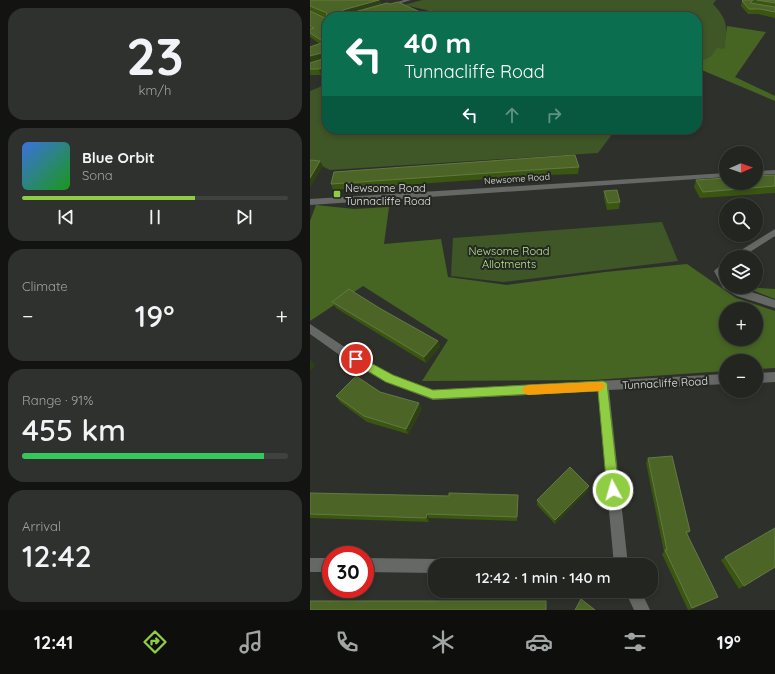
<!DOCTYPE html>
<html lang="en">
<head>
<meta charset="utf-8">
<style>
	body { margin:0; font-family:Quicksand,sans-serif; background:#2e312d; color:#f1f3f6; height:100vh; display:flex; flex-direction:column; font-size:15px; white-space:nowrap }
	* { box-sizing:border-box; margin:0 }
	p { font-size:13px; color:#a2a5a5 }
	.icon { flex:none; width:22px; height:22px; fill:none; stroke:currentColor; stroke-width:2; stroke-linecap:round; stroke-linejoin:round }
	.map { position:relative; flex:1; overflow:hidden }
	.side { display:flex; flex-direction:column; gap:8px; padding:8px; background:#131412; width:310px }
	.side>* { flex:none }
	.guide { position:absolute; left:12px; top:12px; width:380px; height:122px; border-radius:16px; box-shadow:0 2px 6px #0003,0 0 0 1px #3f423e; background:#0b6e4f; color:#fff; overflow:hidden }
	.needle { width:26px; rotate:88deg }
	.fabs { position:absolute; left:409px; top:146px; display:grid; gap:8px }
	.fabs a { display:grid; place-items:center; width:44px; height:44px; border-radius:50%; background:#222520; box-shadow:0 2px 6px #0003,0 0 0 1px #3f423e; font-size:20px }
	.speed { position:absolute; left:12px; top:546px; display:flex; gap:8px; font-size:20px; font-weight:700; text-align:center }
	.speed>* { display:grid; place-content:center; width:52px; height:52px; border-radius:50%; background:#222520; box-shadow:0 2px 6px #0003,0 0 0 1px #3f423e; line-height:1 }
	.speed .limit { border:6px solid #d22; background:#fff; color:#111 }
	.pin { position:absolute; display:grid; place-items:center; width:34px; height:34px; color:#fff; margin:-17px; border:2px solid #fff; border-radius:50%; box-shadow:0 1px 4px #0007 }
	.me { position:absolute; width:44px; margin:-22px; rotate:354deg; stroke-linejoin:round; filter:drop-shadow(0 0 3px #0008) }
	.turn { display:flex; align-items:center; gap:14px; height:84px; padding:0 16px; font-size:18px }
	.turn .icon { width:52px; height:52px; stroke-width:2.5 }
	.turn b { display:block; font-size:28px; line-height:34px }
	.lanes { display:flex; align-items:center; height:38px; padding:0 16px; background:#0003; justify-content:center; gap:20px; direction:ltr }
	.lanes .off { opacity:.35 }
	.big { font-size:30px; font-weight:600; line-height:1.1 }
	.side .tile { flex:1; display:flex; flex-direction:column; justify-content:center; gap:6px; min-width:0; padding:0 14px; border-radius:16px; background:#2e312d }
	.side .dial { align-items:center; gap:0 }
	.dial b { font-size:52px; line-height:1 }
	.song { display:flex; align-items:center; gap:12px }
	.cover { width:48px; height:48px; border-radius:6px; background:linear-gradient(135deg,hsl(220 70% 55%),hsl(120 70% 35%)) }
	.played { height:4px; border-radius:2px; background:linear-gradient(90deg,#8fcd42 65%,#3f423e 65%) }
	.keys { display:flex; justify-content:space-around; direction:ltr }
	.heat { display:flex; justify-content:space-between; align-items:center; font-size:22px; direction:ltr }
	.charge { height:6px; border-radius:3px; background:linear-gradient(90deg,#34c759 91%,#3f423e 0) }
	.trip { position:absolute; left:118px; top:558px; width:230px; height:40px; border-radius:16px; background:#222520; box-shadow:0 2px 6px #0003,0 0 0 1px #3f423e; font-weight:600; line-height:40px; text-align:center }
	.tab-bar { display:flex; height:64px; justify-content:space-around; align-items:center; background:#0e0f0d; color:#a2a5a5 }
	.tab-bar .icon { width:28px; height:28px }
	.tab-bar .on { color:#8fcd42 }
	.tab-bar b { font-size:18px; color:#f1f3f6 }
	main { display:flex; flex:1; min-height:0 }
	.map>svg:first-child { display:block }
</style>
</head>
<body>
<main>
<section class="side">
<div class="tile dial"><b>23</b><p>km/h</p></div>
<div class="tile">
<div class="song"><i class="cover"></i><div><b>Blue Orbit</b><p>Sona</p></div></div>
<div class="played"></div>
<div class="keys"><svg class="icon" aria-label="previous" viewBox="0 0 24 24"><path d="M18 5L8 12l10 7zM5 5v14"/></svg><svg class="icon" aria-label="pause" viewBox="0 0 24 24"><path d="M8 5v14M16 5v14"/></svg><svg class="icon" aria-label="next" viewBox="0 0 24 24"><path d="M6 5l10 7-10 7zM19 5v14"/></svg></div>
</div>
<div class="tile"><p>Climate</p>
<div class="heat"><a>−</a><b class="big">19°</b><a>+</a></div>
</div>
<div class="tile"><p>Range · 91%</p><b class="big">455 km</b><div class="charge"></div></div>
<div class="tile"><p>Arrival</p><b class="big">12:42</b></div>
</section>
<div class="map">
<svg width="465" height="610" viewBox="0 0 465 610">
	<rect width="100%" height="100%" fill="#2e312b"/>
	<g fill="#3f5626">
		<path d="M112,0H406L403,4C419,21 417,27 414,50L407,49L401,56L387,63V17H148L94,5Z"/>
		<path d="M17,84V129H306L288,153L20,170L0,160V91Z"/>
		<path d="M352,222L368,261L193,282L141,276L143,238Z"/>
	</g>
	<g fill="#466522" fill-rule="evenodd">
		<path d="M417,26L456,32L425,77L465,96V101L387,68V63L401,56L407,48L414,49Z"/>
		<path d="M6,205L44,209L79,207L74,244L131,239L138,277L197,285L295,272L377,264L426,298L465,311V368L446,369V361H416V371L283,380L112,381L138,340L53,286L0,321V221ZM416,309H446V339H416Z"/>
		<path d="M434,287L465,289V299Z"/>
	</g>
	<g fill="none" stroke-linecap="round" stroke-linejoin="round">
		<g fill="#666865" fill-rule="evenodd">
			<path d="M94,0H101L78,7L76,6Z"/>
			<path d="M465,170V174L446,175V171Z"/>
			<path d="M416,173V177L0,205V199Z"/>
			<path d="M465,229V236L432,257H420Z"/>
			<path d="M416,262V270L414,272L416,276V287C432,287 449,295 465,300V308L427,296L413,288L404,271L413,263Z"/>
			<path d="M0,324L39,350L83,376L123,390L416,374V384L299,390L318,565H304L288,391L123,400L75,382L31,356L0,334Z"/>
			<path d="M465,372V382L446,383V373Z"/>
			<rect x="0" y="558" width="21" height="14"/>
			<path d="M55,558L125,559L130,561L132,565H125V573L55,572Z"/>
			<path d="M315,591H331L340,610H324Z"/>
		</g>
	</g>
	<g fill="#3a5611">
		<path d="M0,0H70L71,4H80L110,12L123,14L138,17H17V73L11,75H0V63L16,58L0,62V47L10,44L0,37V11L15,18L0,11Z"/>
		<path d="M433,0H465V18L448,14H438L431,6L432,1Z"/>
		<path d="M269,167L268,174L237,175L23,190L21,184L24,172Z"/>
		<path d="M465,175V193L390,198L384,187L386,180Z"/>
		<path d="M294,191L310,202L309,209L297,210L294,198Z"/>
		<path d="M22,302L71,309L128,341L130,347L116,363L26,308Z"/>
		<path d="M70,392L112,409L98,434L57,422L30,402L26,396Z"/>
		<path d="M338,458L380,531L377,535L404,599L380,610H378L352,554L354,552L336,463Z"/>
		<path d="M279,486L278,490L245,524L227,505V500Z"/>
		<path d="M0,493L139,496L208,495V499L207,521L119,518V522L0,518Z"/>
		<path d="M415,557L465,567L429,589L411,560Z"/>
	</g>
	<g fill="#2d4112">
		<path d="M70,0L71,5L35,16L33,13V10Z"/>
		<path d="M15,52L17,58L0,62V56Z"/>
		<path d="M17,66V73L11,75L9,69Z"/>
		<path d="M10,161L13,166L0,188V178Z"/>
		<path d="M128,341L130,347L116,363L114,357Z"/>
		<path d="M1,360L5,366L0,371V361Z"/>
		<path d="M109,403L112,409L98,434L96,429Z"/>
		<path d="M279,486L278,490L245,524V520Z"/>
		<path d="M117,514L119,518V522L116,518Z"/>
		<path d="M408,597L404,599L379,610L382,608Z"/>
	</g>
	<g fill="#4c6527" stroke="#637944">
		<path d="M0,0H69L33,10V13H41L77,3L80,4L88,2L110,12L121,11L123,14L132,12L138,17H17V66L9,69H0V63L16,58V53L15,52L0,56V47L14,42L0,33V29L4,28L0,26V11L15,18L16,17L17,13L0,6Z"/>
		<path d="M433,0H443L440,3L465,7V12L450,9H439L432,1Z"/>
		<path d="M447,0H465V3Z"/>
		<path d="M265,155L269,167L237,169L21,184L24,172Z"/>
		<path d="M0,160L10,161L0,178Z"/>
		<path d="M465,175V186L393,192L386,180L416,178V183H446V176Z"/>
		<path d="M307,190L310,202L298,203L294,191Z"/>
		<path d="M39,289L71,309L128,341L114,357L22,302Z"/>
		<path d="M46,376L70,392L109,403L96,429L54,416L26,396Z"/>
		<path d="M362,456L380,531L376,532L408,597L382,608L355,550H357L338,458Z"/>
		<path d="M260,467L279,486L245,520L227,500Z"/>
		<path d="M0,493L139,496V493L208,495L207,517L117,514L116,518L0,514Z"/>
		<path d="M465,528V567L434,586L415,557Z"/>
		<path d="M271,599L285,610H265Z"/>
		<rect x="0" y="601" width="236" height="9"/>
	</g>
	<path fill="#8fcd42" stroke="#5d852b" d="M46,355L83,375L123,390L293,381L297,383L309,490L308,495L303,496L299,495L297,490L288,391L123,399L76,382L43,362L41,359Z"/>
	<path fill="#f59e0b" d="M290,382L293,383L295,386L293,389L290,391L218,395L214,393L212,390L214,387L218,385Z"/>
	<rect fill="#8fcd42" stroke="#242722" stroke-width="1.5" x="23" y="190" width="8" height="8" rx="2"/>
	<g text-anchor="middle" stroke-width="4" stroke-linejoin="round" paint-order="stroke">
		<g font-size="9" fill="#e1e3df" stroke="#242722">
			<text transform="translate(207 179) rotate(-4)" y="3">Newsome Road</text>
		</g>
		<g font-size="11" fill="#e1e3df" stroke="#242722" text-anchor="start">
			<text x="35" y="192">Newsome Road<tspan x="35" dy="13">Tunnacliffe Road</tspan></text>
		</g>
		<g font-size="11" fill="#b9e88b" stroke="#242722">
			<text x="199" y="255">Newsome Road<tspan x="199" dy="13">Allotments</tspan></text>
		</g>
		<g font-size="11" fill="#e1e3df" stroke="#242722">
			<text transform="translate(355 383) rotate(-3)" y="4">Tunnacliffe Road</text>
		</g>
	</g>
</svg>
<div class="fabs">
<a><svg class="needle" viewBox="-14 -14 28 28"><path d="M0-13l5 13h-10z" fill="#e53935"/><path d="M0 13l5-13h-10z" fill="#a2a5a5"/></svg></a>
<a><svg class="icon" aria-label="search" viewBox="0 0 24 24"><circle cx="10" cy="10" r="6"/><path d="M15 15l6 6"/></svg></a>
<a><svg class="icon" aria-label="layers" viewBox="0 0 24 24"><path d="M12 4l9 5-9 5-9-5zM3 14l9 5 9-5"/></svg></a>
<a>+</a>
<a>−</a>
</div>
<div class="speed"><div class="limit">30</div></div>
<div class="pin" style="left:46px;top:359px;background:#d93025"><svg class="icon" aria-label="arrive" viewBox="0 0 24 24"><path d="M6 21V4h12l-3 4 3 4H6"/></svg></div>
<svg class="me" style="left:303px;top:490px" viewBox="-20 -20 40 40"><circle r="17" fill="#8fcd42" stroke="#fff" stroke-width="3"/><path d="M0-11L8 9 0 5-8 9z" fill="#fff"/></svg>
<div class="trip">12:42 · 1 min · 140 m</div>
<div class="guide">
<div class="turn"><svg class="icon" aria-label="left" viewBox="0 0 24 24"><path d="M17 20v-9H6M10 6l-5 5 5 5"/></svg><div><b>40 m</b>Tunnacliffe Road</div></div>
<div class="lanes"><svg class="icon" aria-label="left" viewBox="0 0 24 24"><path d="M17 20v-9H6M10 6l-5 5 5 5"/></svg><svg class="icon off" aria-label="ahead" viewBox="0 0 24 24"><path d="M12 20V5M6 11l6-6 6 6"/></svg><svg class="icon off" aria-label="right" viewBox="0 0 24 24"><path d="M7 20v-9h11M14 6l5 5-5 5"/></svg></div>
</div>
</div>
</main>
<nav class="tab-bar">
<b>12:41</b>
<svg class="icon on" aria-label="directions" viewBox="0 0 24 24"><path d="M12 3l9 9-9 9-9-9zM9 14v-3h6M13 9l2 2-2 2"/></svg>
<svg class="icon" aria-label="music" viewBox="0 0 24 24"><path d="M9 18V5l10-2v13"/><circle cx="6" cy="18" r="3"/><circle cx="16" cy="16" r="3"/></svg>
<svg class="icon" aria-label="phone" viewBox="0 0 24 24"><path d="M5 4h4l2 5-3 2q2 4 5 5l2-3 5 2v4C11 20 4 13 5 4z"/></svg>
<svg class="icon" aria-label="climate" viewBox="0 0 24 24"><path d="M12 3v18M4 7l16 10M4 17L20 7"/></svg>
<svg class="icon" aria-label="car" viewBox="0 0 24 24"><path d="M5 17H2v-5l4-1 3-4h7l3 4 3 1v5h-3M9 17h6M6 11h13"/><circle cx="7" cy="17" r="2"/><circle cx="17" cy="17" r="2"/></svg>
<svg class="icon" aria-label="filters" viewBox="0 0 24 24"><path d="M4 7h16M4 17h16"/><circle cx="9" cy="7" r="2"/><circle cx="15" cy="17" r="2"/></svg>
<b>19°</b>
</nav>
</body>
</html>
